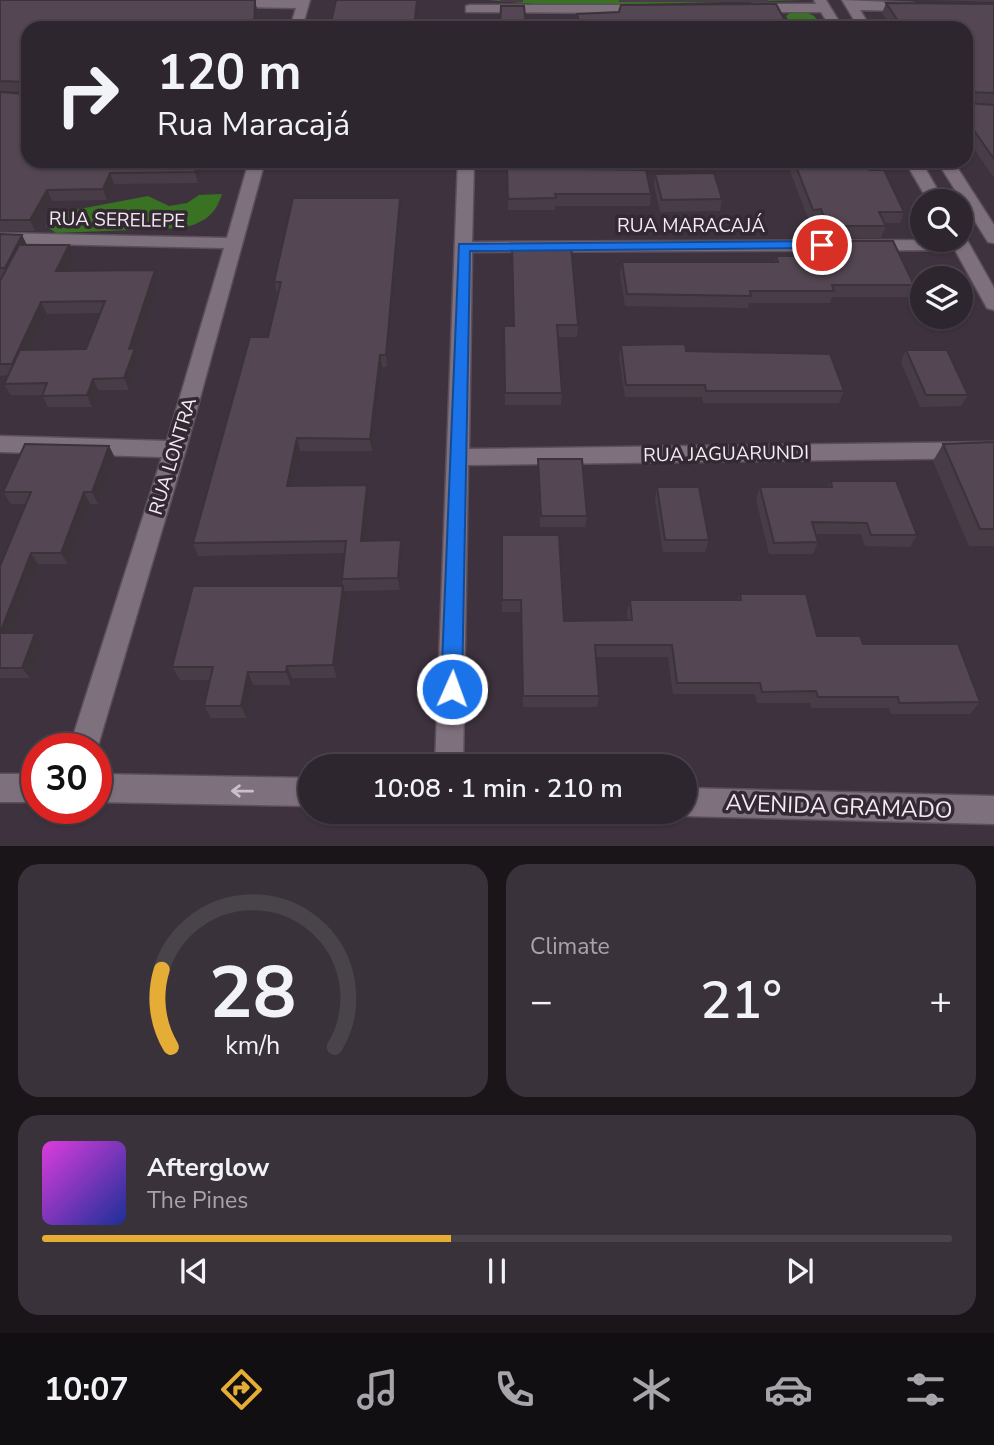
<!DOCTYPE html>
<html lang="en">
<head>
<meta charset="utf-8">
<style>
	body { margin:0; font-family:"Nunito Sans",sans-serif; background:#3a323a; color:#f1f3f6; height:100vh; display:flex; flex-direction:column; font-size:26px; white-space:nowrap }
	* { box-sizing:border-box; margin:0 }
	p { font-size:23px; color:#a7a5aa }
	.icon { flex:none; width:38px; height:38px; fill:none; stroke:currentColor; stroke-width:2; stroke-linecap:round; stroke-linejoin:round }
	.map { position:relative; height:846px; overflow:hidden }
	.drawer { display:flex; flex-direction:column; gap:18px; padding:18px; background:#191519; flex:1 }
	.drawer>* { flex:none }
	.banner { position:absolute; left:21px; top:21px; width:952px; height:147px; border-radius:21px; box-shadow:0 2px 5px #0004,0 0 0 2px #49434a; background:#2e262e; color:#f1f3f6; overflow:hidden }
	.tools { position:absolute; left:910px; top:189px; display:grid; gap:14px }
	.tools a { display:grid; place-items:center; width:63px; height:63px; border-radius:50%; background:#2e262e; box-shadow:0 2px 5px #0004,0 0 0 2px #49434a; font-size:35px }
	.speed { position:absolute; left:21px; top:733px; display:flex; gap:14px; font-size:35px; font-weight:700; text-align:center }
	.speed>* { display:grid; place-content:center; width:91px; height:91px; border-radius:50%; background:#2e262e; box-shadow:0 2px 5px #0004,0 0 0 2px #49434a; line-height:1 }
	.speed .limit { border:10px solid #d22; background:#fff; color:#111 }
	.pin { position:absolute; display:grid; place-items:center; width:60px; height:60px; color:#fff; margin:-30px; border:4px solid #fff; border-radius:50%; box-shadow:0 2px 7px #0007 }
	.me { position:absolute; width:77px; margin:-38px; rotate:2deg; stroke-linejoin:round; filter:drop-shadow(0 0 5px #0008) }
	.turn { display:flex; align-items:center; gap:24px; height:147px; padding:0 21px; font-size:32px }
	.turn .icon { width:91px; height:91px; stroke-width:2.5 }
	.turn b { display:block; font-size:49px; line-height:60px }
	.big { font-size:52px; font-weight:600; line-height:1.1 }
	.drawer .card { flex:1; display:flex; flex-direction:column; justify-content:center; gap:10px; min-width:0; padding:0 24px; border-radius:21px; background:#3a323a }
	.drawer .dial { align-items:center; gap:0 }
	.dial svg { height:182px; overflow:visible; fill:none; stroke:#49434a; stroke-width:7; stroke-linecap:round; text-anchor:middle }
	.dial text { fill:#f1f3f6; stroke:none }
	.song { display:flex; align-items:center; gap:21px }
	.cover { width:84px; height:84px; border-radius:10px; background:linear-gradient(135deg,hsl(300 70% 55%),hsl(230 70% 35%)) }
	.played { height:7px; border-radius:4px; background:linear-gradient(90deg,#e5ad35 45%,#49434a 45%) }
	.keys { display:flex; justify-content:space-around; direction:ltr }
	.heat { display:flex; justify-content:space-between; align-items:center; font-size:38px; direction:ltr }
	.drawer .tiles { flex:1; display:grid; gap:18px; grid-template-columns:1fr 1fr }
	.card:last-child { grid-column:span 2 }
	.trip { position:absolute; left:298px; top:754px; width:399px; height:70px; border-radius:35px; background:#2e262e; box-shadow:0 2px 5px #0004,0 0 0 2px #49434a; font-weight:600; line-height:70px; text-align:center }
	.dock { display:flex; height:112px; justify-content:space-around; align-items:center; background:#120f12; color:#a7a5aa }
	.dock .icon { width:49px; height:49px }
	.dock .selected { color:#e5ad35 }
	.dock b { font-size:32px; color:#f1f3f6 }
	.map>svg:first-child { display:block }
</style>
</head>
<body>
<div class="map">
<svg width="994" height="847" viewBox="0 0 994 847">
	<rect width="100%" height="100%" fill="#3e323e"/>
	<g fill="#387222">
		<path d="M488,0H805L560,6Z"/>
		<path d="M804,11L814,16L824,28H794L786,16L792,12Z"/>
		<path d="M222,194C215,216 203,223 182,228L56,233L46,226L53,214L148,196L169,206L187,203L199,195Z"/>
	</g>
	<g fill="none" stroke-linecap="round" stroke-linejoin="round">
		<defs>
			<g id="minor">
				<path d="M226,0H310L302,28H290L296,8L229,7L223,3Z"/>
				<path d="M814,0H826L843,28H831L821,12H752L746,8L752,4H816Z"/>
				<path d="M842,0L913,3L919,7L913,11L860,10L871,28H859Z"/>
				<path d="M470,5H649L655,9L649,13L466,12V6Z"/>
				<path d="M249,161H265L186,449L97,749H69L162,457L0,452V436L167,441L224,248L0,243V233L227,238Z"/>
				<path d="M458,161H474L472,242L961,240V235L967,240L994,288V310L987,308L955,250L472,252L469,449L994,442V458L468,465L463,766H435Z"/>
				<path d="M905,161H921L944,201H928Z"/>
				<path d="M937,161H953L994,225V243L988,242Z"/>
				<rect x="0" y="774" width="37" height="28"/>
				<path d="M96,774L310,778V806L96,802Z"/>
				<path d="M684,788L994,796V824L684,816L674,812H684Z"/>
			</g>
		</defs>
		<use href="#minor" stroke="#5b505a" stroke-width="3"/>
		<use href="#minor" fill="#7f707e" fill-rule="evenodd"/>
	</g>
	<g fill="#483d47" fill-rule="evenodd">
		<path d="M0,0H255L257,10L28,28L205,161L198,183L114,184L107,200L52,201L35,231H0V92L24,94V92L0,91Z"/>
		<rect x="500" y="0" width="23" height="2"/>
		<rect x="619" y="0" width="149" height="2"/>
		<path d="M929,0H994V2Z"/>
		<path d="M886,3L994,4V104H974L994,105V178L966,137V28H893L882,13Z"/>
		<path d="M577,14L789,28H577L576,24Z"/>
		<path d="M786,161H865L869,170L904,212L900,223H884L886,226L881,238H824L817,221H809Z"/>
		<path d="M507,168L651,194L650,206H555V210H508Z"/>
		<path d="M655,174L722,199L720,211L660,212L654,185Z"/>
		<path d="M401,211L387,367H382L372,451H300L293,486L367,485L369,497L365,541L401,540L402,553L400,590L344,591L342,579L345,553L198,556L193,543L268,337L278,295L274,282Z"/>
		<path d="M0,234L22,235L27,245H69L74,256L67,271L159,282L136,352L139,360L129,390H98L92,407H48L42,395H11L4,384L8,375L0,376V281L1,279H0ZM100,313L86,349L30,350L47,314Z"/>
		<path d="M834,241L914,285L909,297H832L830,303H749L748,308L625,306L620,274L622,262H775L776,256H830V253Z"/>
		<path d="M578,325L577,337H558L562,393L561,405H505L504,326Z"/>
		<path d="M621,345L686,351L844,391L839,403H703L702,397H625L619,357Z"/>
		<path d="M906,350L968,395L961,406L920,407L901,362Z"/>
		<path d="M994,442V546H969L933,461L943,444Z"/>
		<path d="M109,446L115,458L98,504H90L68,564H38L12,633H35L43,644L30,678H0V566L27,504H11L3,492Z"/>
		<path d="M538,459L587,516L585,527H540L538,471Z"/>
		<path d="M831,481L917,535L910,547L865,546L861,534H816L818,542L813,554H769L756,499L760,487H828Z"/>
		<path d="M657,487L709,540L705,552H663L655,499Z"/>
		<path d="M502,535L564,621L628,620L627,612L630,600H737L740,594L817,636L863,644L980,702L970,714H891L889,708H811L810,703H757L755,694H673L668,657H596L599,696L597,707H523L521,612H502Z"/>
		<path d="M346,600L337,678H292L291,685H253L247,718H211L204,706L210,680H180L172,667Z"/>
	</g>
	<g fill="#3b323a">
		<path d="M255,0L257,10V28H254Z"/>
		<path d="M417,0H419L415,28H414Z"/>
		<path d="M199,161H205L198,183L195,172Z"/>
		<path d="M110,173L114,184L107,200L103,189Z"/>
		<path d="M47,190L52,201L35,231L30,220Z"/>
		<path d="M400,198L401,211L387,367L386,355Z"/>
		<path d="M22,235L27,246L10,279L5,268Z"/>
		<path d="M69,245L74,256L62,283L56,271Z"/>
		<path d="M155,270L159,282L136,352L139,360L129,390L124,378L129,349Z"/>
		<path d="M41,302L47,314L18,375L12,364Z"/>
		<path d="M380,355L382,367L372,451L370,439Z"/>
		<path d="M93,379L98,390L92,407L87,395Z"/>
		<path d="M297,438L300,451L291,498L287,486Z"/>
		<path d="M109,446L115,458L98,504L92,492Z"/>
		<path d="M367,485L369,497L364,553L361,541Z"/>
		<path d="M84,492L90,504L68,564L61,553Z"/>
		<path d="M401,540L402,553L400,590L398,578Z"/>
		<path d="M31,553L38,564L8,644L0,633Z"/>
		<path d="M343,586L346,600L337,678L333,665Z"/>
		<path d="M35,633L43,644L30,678L22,668Z"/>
		<path d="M287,666L292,678L291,685L286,672Z"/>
		<path d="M248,672L253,685L247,718L241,706Z"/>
	</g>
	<g fill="#544753" stroke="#3b323a" stroke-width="2">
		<path d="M0,0H255L254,28H28V161H199L195,172L110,173L103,189L47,190L30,220H0V92L24,94L26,82L0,81Z"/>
		<path d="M336,0H417L414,28H330Z"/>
		<path d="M886,3L994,4V93L970,92L968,103L994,105V159L966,119V28H903Z"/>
		<path d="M776,4L789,28H581L577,14L619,12L621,5Z"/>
		<path d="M501,6H524L526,26H529V28H500Z"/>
		<path d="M794,161H865L869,170H884L904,212H879L886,226H827L821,209L813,210Z"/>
		<path d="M507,168L646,170L651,194H555L556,198L508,199Z"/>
		<path d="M714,173L722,199L662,200L655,174Z"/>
		<path d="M293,198H400L386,355H380L370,439L297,438L287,486L367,485L361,541L401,540L398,578L342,579L346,541L193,543L250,337H268L281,282H274Z"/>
		<path d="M0,234L22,235L5,268H0Z"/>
		<path d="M834,241H893L914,285H832L834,291H750L751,296L627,294L622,262H778L776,256H839Z"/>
		<path d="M19,245H69L56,271L155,270L129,349L135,348L124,378L93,379L87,395L42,396L47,383L4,384L20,350L86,349L105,301L41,302L12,364H0V281Z"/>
		<path d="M571,245L578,325H557L562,393H505L504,326H514L512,246Z"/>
		<path d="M685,344L686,351L830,354L844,391H706L705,385H626L621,345Z"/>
		<path d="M906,350H947L968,395H926Z"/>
		<path d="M994,442V529H980L943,444Z"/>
		<path d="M25,444L109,446L92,492H84L61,553H31L0,633V566L31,492H3Z"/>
		<path d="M538,459H582L587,516H541Z"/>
		<path d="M831,481H896L917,535H871L867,523L812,522L818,542L774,543L760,487H832Z"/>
		<path d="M657,487H699L709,540H665Z"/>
		<path d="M502,535H559L564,621L632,620L630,600H741L740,594H806L817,636H860L863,644H958L980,702L899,703L898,697H818L816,691L762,692L760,683H677L672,645H595L599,696H523L521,600H502Z"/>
		<path d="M193,586H343L333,665L287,666L286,672H248L241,706H204L213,667H172Z"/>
		<path d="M0,633H35L22,668H0Z"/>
	</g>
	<defs><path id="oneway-shaft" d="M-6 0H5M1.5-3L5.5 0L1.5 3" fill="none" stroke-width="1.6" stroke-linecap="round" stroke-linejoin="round" transform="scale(1.75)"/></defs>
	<use stroke="#cac0ca" href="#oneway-shaft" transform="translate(242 791) rotate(-179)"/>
	<path fill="#1a73e8" stroke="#114b97" stroke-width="2" d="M822,241L829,245L827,248L470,251L462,689L459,696L452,699L444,696L441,689L459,244Z"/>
	<g text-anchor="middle" stroke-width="7" stroke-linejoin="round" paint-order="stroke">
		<g font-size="19" fill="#f3ebf3" stroke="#342833">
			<text transform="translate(117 219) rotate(1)" y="7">RUA SERELEPE</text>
			<text x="691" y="232">RUA MARACAJÁ</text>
			<text transform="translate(726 453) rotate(-1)" y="7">RUA JAGUARUNDI</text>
			<text transform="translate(172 456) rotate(-73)" y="7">RUA LONTRA</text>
		</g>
		<g font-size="23" fill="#f3ebf3" stroke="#342833">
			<text transform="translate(839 806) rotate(2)" y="8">AVENIDA GRAMADO</text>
		</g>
	</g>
</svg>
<div class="tools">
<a><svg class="icon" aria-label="search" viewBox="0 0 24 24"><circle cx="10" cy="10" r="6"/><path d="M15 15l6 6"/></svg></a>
<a><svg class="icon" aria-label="layers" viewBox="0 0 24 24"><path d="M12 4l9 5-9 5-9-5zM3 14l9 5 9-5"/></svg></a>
</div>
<div class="speed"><div class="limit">30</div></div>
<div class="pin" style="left:822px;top:245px;background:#d93025"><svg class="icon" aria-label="arrive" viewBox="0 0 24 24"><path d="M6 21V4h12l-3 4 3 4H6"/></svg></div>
<svg class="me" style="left:452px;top:689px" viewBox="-20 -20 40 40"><circle r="17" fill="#1a73e8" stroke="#fff" stroke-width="3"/><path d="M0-11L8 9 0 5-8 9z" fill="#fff"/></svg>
<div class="trip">10:08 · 1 min · 210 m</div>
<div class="banner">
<div class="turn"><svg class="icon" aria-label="right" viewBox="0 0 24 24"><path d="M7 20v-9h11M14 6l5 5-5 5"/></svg><div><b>120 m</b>Rua Maracajá</div></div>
</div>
</div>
<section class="drawer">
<div class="tiles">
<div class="card dial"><svg viewBox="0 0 100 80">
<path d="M14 69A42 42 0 1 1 86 69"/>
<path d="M14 69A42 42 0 0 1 10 35" stroke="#e5ad35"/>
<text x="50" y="56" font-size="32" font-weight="700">28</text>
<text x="50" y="72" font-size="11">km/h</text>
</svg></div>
<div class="card"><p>Climate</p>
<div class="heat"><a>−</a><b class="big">21°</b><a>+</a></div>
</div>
<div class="card">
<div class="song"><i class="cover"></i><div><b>Afterglow</b><p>The Pines</p></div></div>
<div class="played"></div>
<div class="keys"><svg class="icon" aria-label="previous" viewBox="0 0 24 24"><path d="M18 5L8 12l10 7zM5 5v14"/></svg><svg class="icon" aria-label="pause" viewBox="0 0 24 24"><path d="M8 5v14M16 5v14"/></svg><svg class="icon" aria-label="next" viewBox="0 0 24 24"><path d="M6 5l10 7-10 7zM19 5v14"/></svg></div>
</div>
</div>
</section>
<nav class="dock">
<b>10:07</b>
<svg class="icon selected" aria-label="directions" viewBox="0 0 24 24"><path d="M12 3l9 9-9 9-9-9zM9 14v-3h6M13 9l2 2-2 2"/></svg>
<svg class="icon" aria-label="music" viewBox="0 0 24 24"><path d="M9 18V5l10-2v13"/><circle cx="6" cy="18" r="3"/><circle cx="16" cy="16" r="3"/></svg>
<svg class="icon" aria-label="phone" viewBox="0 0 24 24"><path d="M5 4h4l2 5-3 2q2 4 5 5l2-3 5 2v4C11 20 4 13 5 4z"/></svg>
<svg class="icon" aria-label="climate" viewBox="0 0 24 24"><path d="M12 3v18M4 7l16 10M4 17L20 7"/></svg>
<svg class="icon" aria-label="car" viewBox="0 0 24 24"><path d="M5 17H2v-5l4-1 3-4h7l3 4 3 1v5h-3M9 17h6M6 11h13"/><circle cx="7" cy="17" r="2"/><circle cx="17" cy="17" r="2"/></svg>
<svg class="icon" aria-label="filters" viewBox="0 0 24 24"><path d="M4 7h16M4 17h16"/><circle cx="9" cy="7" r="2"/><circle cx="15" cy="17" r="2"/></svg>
</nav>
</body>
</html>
